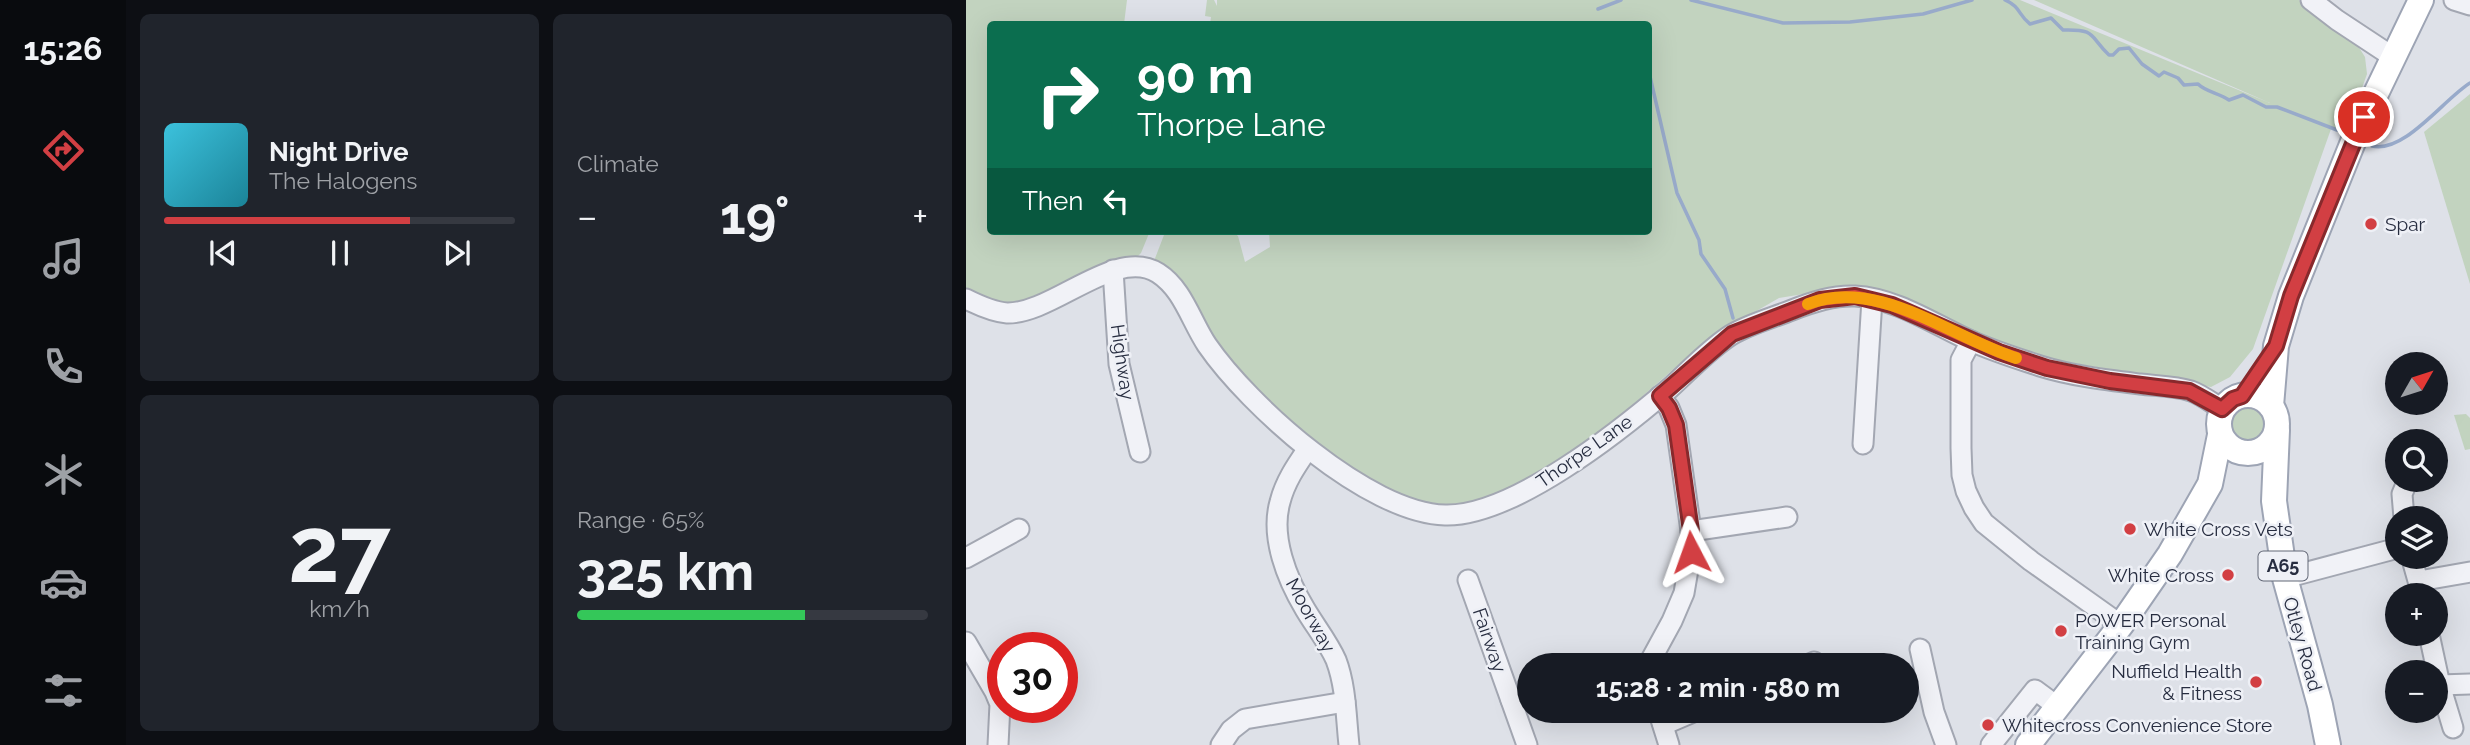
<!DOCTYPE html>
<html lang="en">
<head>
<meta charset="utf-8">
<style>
	body { margin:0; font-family:Raleway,sans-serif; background:#20242c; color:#f1f3f6; height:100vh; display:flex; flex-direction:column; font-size:26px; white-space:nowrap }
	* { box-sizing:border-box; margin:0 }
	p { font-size:23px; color:#9ea1a6 }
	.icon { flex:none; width:38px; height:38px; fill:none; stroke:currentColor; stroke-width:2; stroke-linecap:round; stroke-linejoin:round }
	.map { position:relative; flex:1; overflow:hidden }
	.details { display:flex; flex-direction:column; gap:14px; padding:14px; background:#0d0f14; width:840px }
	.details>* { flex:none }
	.guide { position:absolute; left:21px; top:21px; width:665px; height:214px; border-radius:7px; box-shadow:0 7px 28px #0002; background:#0b6e4f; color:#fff; overflow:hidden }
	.needle { width:46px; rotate:51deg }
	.buttons { position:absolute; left:1419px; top:352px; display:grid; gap:14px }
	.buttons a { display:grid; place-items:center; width:63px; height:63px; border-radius:50%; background:#171b24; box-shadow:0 7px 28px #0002; font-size:35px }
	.speed { position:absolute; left:21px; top:632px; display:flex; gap:14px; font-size:35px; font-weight:700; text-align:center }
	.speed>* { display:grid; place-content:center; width:91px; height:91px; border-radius:50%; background:#171b24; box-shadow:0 7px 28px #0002; line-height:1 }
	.speed .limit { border:10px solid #d22; background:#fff; color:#111 }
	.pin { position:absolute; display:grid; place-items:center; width:60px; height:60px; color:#fff; margin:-30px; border:4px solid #fff; border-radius:50%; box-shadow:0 2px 7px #0007 }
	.me { position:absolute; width:77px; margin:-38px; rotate:356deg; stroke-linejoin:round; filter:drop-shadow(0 0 5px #0008) }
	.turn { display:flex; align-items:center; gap:24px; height:147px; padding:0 35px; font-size:32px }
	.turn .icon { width:91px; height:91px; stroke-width:2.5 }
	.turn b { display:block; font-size:49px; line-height:60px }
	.then { display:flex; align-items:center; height:66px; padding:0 35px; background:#0003; gap:14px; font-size:26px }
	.big { font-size:52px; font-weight:700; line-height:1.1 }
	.details .tile { flex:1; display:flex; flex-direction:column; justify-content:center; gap:10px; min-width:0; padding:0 24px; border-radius:10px; background:#20242c }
	.details .dial { align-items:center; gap:0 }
	.dial b { font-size:91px; line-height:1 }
	.song { display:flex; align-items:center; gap:21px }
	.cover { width:84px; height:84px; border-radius:10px; background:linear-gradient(135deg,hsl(190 70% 55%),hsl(190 70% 35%)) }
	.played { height:7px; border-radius:4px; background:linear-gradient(90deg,#d23f43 70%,#363941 70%) }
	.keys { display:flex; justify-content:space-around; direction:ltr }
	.heat { display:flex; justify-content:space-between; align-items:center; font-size:38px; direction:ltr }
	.charge { height:10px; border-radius:5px; background:linear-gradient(90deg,#34c759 65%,#363941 0) }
	.details .tiles { flex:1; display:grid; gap:14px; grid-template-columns:repeat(2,1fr) }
	.trip { position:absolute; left:551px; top:653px; width:402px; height:70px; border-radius:35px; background:#171b24; box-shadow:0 7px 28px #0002; font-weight:700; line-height:70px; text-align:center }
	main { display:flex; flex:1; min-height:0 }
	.tab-bar { display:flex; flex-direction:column; width:126px; justify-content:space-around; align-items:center; background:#090b0e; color:#9ea1a6 }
	.tab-bar .icon { width:49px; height:49px }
	.tab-bar .active { color:#d23f43 }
	.tab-bar b { font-size:32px; color:#f1f3f6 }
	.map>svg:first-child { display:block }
</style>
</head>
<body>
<main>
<nav class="tab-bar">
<b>15:26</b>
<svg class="icon active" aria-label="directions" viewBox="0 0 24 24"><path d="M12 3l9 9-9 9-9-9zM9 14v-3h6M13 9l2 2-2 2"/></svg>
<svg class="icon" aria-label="music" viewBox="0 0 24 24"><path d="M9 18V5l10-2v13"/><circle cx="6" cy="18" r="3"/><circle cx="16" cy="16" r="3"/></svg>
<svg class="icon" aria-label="phone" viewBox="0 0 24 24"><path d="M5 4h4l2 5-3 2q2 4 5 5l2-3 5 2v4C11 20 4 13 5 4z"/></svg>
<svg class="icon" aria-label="climate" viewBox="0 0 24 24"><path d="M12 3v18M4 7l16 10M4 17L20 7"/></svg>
<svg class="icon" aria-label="car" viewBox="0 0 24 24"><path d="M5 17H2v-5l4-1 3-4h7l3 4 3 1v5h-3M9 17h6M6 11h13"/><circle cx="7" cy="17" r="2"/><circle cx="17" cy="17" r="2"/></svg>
<svg class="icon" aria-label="filters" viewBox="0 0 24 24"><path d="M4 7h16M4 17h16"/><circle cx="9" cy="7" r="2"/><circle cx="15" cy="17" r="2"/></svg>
</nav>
<section class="details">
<div class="tiles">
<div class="tile">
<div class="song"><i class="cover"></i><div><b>Night Drive</b><p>The Halogens</p></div></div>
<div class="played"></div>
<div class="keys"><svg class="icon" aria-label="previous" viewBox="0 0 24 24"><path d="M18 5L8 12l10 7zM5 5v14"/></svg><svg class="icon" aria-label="pause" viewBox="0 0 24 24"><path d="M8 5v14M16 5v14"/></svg><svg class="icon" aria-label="next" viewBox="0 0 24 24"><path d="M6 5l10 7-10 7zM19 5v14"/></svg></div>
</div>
<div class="tile"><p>Climate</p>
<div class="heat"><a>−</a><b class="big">19°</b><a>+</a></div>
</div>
<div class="tile dial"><b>27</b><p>km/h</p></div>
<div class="tile"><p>Range · 65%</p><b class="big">325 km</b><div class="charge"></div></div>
</div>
</section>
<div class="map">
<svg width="1504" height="745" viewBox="0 0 1504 745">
	<rect width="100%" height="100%" fill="#dee1e8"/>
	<g fill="#c2d3bf">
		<path d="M0,0H161L158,24H24V231H184L175,253L168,260L65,304L41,306L0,292Z"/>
		<path d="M241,0H248L251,6V0H1054L1304,103L1068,0H1333L1392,46L1399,57L1401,74L1381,130L1365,129L1287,349L1264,377L1245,387L1056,354L984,326L850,292L813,298L761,328L711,366L596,467L496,509L456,505L390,474L267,377L202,273L188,261L198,235L203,231H266L272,236L279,262L304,247L303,231H682V24H244L245,17L239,16Z"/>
		<path d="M1504,94V284L1458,132Z"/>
		<circle cx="1283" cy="424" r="17"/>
		<path d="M1500,414L1504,418V449L1499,450L1488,415Z"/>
	</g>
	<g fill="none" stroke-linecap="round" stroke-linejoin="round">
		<g stroke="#98aaca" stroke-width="3.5">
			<path d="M725,0L817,23L884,22L957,14L1006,0"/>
			<path d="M1039,0C1055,7 1052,15 1064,24L1085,18L1097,30C1131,29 1123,36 1143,55H1147L1153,49L1163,48L1176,64L1193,76L1198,72L1212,78L1218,85L1232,84C1240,92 1253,93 1263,100L1277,95L1300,107H1311L1371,130"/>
			<path d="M632,9L655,0"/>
			<path d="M682,68L711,193L733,240L735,254L759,289L767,318"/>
			<path d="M1406,146C1438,154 1478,99 1504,83"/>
		</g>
		<defs>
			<g id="minor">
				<path d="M1345,0L1371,20L1427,57"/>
				<path d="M1488,0L1504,5"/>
				<path d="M147,270L153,364L174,452"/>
				<path d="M0,299C12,305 27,312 41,313C87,314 150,246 192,273C217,289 225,321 241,345C283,406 402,513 479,515C546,517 654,431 704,388C724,370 743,349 765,335C783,324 806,318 826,310C846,302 867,295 889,296C930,298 969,325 1005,341C1027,351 1050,358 1074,366C1106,376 1141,380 1174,384C1191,386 1209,386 1225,391C1236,395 1246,403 1256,409"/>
				<path d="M1005,341L995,360V448L996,475L1000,491L1008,508L1018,523L1065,561L1155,625"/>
				<path d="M897,444L906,299"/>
				<path d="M341,450C330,466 319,482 314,502C304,537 321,579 339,609C349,626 362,642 370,660C380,686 380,717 383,745"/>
				<path d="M1438,518L1436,494L1442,480"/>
				<path d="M725,531L821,517"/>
				<path d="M1445,556L1456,595"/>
				<path d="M0,558L53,529"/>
				<path d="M1319,578L1432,548"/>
				<path d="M502,580L561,745"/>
				<path d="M1453,581L1504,572"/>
				<path d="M1463,634L1474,685L1487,728"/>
				<path d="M0,642L29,692L34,704L32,745"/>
				<path d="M954,649L968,712L980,745"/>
				<path d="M682,665L706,621L718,593L725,552V531L710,425L703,408L694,396"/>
				<path d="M841,665L848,662"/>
				<path d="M1474,685L1504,684"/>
				<path d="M545,700L564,696"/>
				<path d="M692,710L703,745"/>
				<path d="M697,725L732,710"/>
				<path d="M255,745L265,730L279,719L379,702"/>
				<path d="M1025,745L1069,690L1092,707"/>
			</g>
			<g id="major">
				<circle cx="1282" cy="424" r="29"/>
				<path d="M1305,406L1310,346L1325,296L1389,137L1455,0"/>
				<path d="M1311,430L1308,501L1319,578L1354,705L1362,745"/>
				<path d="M1062,745L1155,625L1204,554L1244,484L1254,435"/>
			</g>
		</defs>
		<use href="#minor" stroke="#a3a7b2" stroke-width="23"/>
		<use href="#major" stroke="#9da4b4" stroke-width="28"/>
		<use href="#minor" stroke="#f1f2f7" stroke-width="19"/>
		<use href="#major" stroke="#fff" stroke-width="24"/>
	</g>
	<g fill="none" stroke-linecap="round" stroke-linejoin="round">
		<defs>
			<path id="route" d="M725,552V531L710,425L703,408L694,396L766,334L854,300L889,296L926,305L1033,352L1081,368L1144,381L1223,391L1256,409L1267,399L1276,396L1310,346L1325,296L1398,117"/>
		</defs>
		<use href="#route" stroke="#88292c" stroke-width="18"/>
		<use href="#route" stroke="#d23f43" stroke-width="12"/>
		<path stroke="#f59e0b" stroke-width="12" d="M842,304C912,277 984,337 1050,358"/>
	</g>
	<g fill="#d23f43" stroke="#eef0f6" stroke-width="2.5">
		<circle cx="1405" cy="224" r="7"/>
		<circle cx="1164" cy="529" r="7"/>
		<circle cx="1262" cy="575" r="7"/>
		<circle cx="1095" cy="631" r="7"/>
		<circle cx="1290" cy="682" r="7"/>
		<circle cx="1022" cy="725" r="7"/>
	</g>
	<g text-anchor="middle" stroke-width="5" stroke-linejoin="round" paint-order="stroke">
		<rect fill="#eef0f6" stroke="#636877" stroke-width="2" x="1292.5" y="551.5" width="49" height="29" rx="5"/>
		<g font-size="18" font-weight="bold" fill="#272d40">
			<text x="1317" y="572">A65</text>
		</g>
		<g font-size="19" fill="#272d40" stroke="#eef0f6" text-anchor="start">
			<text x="1419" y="231">Spar</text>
			<text x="1178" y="536">White Cross Vets</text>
			<text x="1248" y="582" text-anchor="end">White Cross</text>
			<text x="1109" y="627">POWER Personal<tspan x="1109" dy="22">Training Gym</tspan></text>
			<text x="1276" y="678" text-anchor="end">Nuffield Health<tspan x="1276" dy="22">&amp; Fitness</tspan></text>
			<text x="1036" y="732">Whitecross Convenience Store</text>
		</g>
		<g font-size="19" fill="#272d40" stroke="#eef0f6">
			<text transform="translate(157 362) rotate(82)" y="7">Highway</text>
			<text transform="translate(618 451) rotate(-35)" y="7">Thorpe Lane</text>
			<text transform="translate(345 615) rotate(61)" y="7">Moorway</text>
			<text transform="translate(524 640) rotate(71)" y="7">Fairway</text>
			<text transform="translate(1337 644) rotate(74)" y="7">Otley Road</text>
		</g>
	</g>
</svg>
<div class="buttons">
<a><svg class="needle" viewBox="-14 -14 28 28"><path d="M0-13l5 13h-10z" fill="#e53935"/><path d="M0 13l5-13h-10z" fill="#9ea1a6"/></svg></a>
<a><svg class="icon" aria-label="search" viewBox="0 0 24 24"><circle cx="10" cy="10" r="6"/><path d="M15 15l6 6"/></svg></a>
<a><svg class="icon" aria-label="layers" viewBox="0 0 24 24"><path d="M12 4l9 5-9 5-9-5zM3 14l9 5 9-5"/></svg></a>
<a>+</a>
<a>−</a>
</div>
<div class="speed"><div class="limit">30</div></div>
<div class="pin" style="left:1398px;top:117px;background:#d93025"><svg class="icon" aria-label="arrive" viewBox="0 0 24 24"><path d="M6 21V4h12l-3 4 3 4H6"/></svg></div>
<svg class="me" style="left:725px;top:552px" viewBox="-20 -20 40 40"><path d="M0-17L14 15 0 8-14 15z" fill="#d23f43" stroke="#fff" stroke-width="4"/></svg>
<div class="trip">15:28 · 2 min · 580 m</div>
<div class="guide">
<div class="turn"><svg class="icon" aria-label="right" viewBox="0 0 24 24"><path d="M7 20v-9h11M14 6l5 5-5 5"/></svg><div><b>90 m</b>Thorpe Lane</div></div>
<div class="then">Then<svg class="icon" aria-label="left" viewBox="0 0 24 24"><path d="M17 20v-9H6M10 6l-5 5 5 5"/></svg></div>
</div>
</div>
</main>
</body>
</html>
